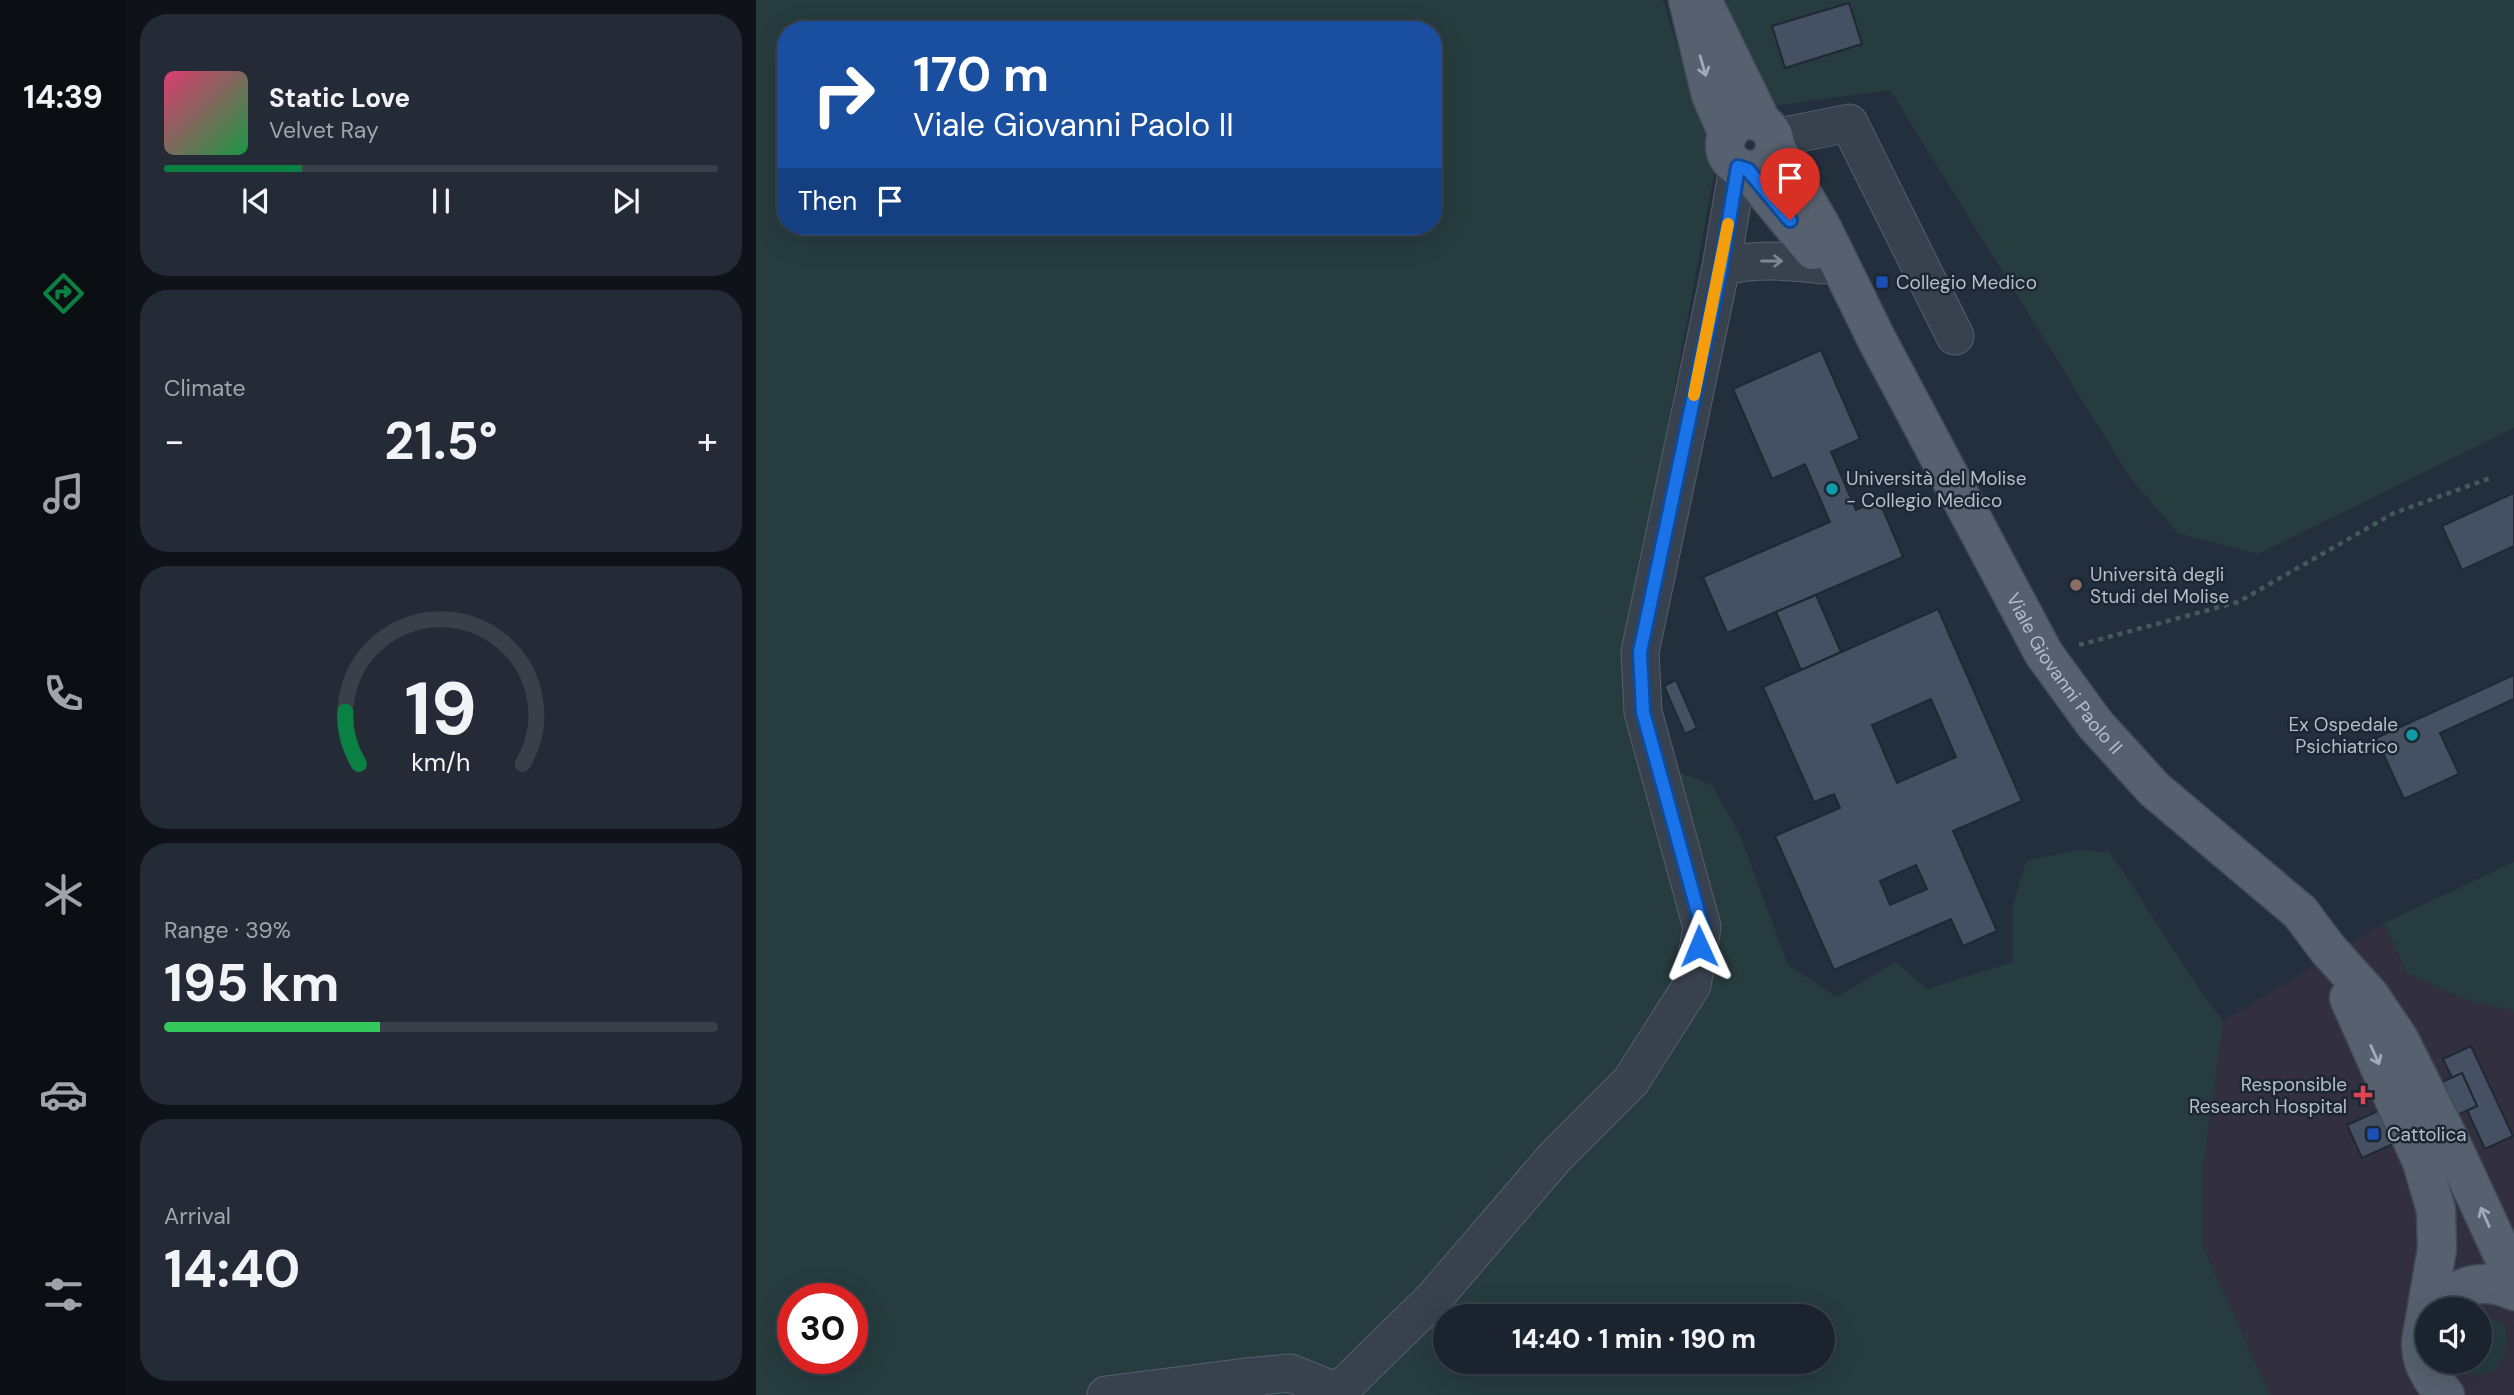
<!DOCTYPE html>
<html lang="en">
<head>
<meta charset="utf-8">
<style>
	body { margin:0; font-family:"DM Sans",sans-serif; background:#242b36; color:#f1f3f6; height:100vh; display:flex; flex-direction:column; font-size:26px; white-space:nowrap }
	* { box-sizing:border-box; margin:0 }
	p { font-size:23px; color:#a0a4aa }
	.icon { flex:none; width:38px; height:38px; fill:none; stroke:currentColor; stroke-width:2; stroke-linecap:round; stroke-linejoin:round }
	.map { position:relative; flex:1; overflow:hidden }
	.drawer { display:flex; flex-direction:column; gap:14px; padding:14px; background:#0f1319; width:630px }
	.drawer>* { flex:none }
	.guide { position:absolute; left:21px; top:21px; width:665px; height:214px; border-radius:28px; box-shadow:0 7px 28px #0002,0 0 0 2px #39404a; background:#1a4fa0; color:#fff; overflow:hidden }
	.tools { position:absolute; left:1659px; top:1297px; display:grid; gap:14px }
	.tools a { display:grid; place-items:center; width:77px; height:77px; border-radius:50%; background:#1b232e; box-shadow:0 7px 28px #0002,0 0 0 2px #39404a; font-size:35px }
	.speed { position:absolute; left:21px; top:1283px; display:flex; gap:14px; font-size:35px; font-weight:700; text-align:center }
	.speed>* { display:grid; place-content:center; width:91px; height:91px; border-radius:50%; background:#1b232e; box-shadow:0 7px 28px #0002,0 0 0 2px #39404a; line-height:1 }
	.speed .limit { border:10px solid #d22; background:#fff; color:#111 }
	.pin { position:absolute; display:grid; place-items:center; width:60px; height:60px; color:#fff; margin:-72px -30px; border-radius:50% 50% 50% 0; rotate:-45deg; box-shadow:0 0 7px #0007 }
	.pin .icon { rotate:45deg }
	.me { position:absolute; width:77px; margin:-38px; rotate:359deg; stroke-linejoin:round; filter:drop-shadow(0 0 5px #0008) }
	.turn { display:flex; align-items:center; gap:24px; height:147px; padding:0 21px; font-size:32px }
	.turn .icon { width:91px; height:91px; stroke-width:2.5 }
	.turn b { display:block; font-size:49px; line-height:60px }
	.then { display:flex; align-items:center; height:66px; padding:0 21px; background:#0003; gap:14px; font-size:26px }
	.big { font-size:52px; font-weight:700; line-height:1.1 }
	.drawer .card { flex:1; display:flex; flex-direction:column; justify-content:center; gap:10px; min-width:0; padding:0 24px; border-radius:28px; background:#242b36 }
	.drawer .dial { align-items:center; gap:0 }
	.dial svg { height:182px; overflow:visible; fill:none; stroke:#39404a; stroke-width:7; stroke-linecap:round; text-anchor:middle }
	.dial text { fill:#f1f3f6; stroke:none }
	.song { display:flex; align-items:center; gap:21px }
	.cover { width:84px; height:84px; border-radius:10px; background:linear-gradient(135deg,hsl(340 70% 55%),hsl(140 70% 35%)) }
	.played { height:7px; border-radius:4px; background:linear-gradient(90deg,#0b8043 25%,#39404a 25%) }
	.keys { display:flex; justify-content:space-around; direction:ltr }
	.heat { display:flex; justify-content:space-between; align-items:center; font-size:38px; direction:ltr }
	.charge { height:10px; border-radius:5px; background:linear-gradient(90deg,#34c759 39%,#39404a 0) }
	.trip { position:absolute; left:677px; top:1304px; width:402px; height:70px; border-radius:35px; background:#1b232e; box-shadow:0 7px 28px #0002,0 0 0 2px #39404a; font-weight:700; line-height:70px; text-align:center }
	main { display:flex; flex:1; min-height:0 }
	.tabs { display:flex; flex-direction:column; width:126px; justify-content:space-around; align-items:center; background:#0b0e12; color:#a0a4aa }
	.tabs .icon { width:49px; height:49px }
	.tabs .on { color:#0b8043 }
	.tabs b { font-size:32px; color:#f1f3f6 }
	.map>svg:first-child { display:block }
</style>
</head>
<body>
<main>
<nav class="tabs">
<b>14:39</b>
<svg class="icon on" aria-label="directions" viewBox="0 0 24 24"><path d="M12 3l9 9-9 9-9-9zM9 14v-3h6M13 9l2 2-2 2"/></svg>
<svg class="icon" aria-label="music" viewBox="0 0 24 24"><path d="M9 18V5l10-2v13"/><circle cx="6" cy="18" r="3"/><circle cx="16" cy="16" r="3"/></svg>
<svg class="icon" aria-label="phone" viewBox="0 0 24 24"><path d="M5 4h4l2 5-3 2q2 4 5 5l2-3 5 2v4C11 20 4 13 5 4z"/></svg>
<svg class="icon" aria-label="climate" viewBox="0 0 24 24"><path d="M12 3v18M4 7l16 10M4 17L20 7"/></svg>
<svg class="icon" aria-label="car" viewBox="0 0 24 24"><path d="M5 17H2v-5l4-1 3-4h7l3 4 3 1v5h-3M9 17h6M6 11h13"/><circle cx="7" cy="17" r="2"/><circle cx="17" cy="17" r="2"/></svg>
<svg class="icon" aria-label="filters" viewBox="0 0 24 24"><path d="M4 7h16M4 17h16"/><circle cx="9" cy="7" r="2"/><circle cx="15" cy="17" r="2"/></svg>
</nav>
<section class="drawer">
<div class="card">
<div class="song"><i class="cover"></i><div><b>Static Love</b><p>Velvet Ray</p></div></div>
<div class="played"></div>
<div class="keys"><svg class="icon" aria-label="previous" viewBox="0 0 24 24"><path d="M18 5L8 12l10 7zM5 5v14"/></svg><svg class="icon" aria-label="pause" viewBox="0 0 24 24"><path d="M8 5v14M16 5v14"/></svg><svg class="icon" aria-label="next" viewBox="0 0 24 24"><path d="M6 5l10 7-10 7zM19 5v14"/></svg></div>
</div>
<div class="card"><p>Climate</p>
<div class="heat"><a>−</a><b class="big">21.5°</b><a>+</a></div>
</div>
<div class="card dial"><svg viewBox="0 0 100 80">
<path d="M14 69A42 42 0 1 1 86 69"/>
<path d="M14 69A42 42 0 0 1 8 46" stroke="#0b8043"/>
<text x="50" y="56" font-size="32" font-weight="700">19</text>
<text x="50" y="72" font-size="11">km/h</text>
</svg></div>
<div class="card"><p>Range · 39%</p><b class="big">195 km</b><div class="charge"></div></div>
<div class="card"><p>Arrival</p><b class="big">14:40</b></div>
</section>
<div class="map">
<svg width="1758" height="1395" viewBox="0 0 1758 1395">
	<rect width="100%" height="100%" fill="#242f3e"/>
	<path fill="#32303f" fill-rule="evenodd" d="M1628,923L1651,973L1714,1001L1758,1011V1395H1514L1447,1247V1168L1467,1021ZM1671,1309H1724V1362H1671Z"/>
	<g fill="#263c3f" fill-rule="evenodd">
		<path d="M0,0H907L940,108L967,127L965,150L958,175L876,617L910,773H925L956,785L983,833L1032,965L1081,997L1140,962L1171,989L1257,962V905L1270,861L1321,850L1353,852C1393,907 1425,967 1467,1021L1447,1168V1247L1514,1395H0ZM30,30H677V226H30ZM37,1298H96V1358H37ZM690,1316H1068V1362H690Z"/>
		<path d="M960,0H1758V428L1502,554L1422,533L1375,479L1134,90L1012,107Z"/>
		<path d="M1758,862V1011L1714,1001L1651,973L1628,923Z"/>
		<path d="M1724,1317C1734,1317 1743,1320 1749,1327C1758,1356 1730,1395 1704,1362H1724Z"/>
	</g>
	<g fill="#455162" stroke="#1f2835" stroke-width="2" fill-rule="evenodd">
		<path d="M1093,3L1106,44L1029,68L1016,26Z"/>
		<path d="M1065,350L1104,439L1075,452L1100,510L1123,500L1147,557L971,633L947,577L1074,522L1049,464L1016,479L977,389Z"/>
		<path d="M1758,493V546L1706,570L1686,526Z"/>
		<path d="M1060,595L1085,652L1045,670L1020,612Z"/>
		<path d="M1182,609L1266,801L1197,831L1241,931L1207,946L1195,919L1078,970L1019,836L1084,808L1078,794L1058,802L1007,687ZM1175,699L1200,757L1141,783L1116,725ZM1160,865L1171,889L1134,905L1124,881Z"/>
		<path d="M1758,675V699L1684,733L1703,774L1648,799L1620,738Z"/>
		<path d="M920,680L941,728L929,734L908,686Z"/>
		<path d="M1715,1046L1757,1136L1729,1149L1711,1110L1721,1106L1706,1073L1696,1078L1687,1059Z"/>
		<path d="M1706,1073L1721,1106L1606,1158L1591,1125Z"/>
	</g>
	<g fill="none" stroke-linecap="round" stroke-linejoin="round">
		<defs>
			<g id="minor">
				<path d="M1019,138L1093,123L1199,336"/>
				<path d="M965,267C1000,258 1032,261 1067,265"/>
				<path d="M350,1395L490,1377"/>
				<path d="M490,1395V1377L534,1373L582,1392L678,1298L799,1157L875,1081L936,985L946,927L887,712L884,652L965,267L982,167"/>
			</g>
			<g id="major">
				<path d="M932,0L955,95L972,134"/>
				<path d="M950,8L1006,123"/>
				<circle cx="994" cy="145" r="25"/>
				<path id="s1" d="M1020,148L1066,228L1121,340L1288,654L1339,724L1398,789L1544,912L1571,948L1614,996L1643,1039L1697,1147L1758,1279"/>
				<path d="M992,171L1057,250"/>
				<path d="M1593,998L1666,1162L1680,1210L1681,1249L1667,1331"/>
				<path d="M1677,1309C1700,1286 1727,1276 1758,1291"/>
				<path d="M1671,1321C1657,1350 1670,1373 1689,1395"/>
			</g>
		</defs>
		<use href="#minor" stroke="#565f6c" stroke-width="39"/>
		<use href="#major" stroke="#414a57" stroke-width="41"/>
		<path stroke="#44595c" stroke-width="4.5" stroke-dasharray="5 5" stroke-linecap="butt" d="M1323,645L1482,602L1638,513L1737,477"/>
		<use href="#minor" stroke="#38414e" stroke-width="37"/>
		<use href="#major" stroke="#56606e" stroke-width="38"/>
	</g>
	<defs><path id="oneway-shaft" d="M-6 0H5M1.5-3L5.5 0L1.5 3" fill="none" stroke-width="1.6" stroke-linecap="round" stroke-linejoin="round" transform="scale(1.75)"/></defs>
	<g stroke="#a1aab7">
		<use href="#oneway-shaft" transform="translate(947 66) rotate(74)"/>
		<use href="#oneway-shaft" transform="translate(1619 1055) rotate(66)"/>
		<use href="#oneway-shaft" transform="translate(1729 1217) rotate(-114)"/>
	</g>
	<use stroke="#7c8592" href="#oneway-shaft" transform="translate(1016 261)"/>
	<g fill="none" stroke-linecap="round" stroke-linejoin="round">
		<defs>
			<path id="route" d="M943,946L946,927L887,712L884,652L965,267L982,167L992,170L1034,220"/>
		</defs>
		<use href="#route" stroke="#114b97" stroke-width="18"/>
		<use href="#route" stroke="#1a73e8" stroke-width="12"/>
		<path stroke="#f59e0b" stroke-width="12" d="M938,395L972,224"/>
	</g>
	<g fill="#1a4fb4" stroke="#1d2633" stroke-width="2.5">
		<rect x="1119" y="275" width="14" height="14" rx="3.5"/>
		<rect x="1610" y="1127" width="14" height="14" rx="3.5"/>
	</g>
	<g fill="#0f9aa8" stroke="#1d2633" stroke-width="2.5">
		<circle cx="1076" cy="489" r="7"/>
		<circle cx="1656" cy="735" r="7"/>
	</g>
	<circle fill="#8d6e63" stroke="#1d2633" stroke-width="2.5" cx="1320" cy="585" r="7"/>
	<path fill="#e0444e" stroke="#1d2633" stroke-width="2.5" d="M1603.5 1084.5h7v7h7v7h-7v7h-7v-7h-7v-7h7z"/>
	<g text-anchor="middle" stroke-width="5" stroke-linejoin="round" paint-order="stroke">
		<g font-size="19" fill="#b4bcc9" stroke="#1d2633" text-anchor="start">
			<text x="1140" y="289">Collegio Medico</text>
			<text x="1090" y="485">Università del Molise<tspan x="1090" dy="22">- Collegio Medico</tspan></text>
			<text x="1334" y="581">Università degli<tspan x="1334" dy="22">Studi del Molise</tspan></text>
			<text x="1642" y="731" text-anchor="end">Ex Ospedale<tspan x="1642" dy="22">Psichiatrico</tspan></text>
			<text x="1591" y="1091" text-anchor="end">Responsible<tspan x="1591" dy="22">Research Hospital</tspan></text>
			<text x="1631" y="1141">Cattolica</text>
		</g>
		<g font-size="19" fill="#b4bcc9" stroke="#1d2633">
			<text dy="7" stroke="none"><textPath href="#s1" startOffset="600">Viale Giovanni Paolo II</textPath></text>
		</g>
	</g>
</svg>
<div class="tools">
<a><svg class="icon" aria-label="sound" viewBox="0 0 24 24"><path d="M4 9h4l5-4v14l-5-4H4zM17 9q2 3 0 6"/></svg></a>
</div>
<div class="speed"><div class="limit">30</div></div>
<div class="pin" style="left:1034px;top:220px;background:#d93025"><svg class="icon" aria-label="arrive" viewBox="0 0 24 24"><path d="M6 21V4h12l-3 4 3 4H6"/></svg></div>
<svg class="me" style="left:943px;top:946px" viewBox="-20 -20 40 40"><path d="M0-17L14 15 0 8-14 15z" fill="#1a73e8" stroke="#fff" stroke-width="4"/></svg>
<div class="trip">14:40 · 1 min · 190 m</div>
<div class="guide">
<div class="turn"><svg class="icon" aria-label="right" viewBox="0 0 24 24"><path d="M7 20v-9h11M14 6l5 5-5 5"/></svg><div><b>170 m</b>Viale Giovanni Paolo II</div></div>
<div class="then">Then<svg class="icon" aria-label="arrive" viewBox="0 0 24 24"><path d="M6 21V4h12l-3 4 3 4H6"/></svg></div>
</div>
</div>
</main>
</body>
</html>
